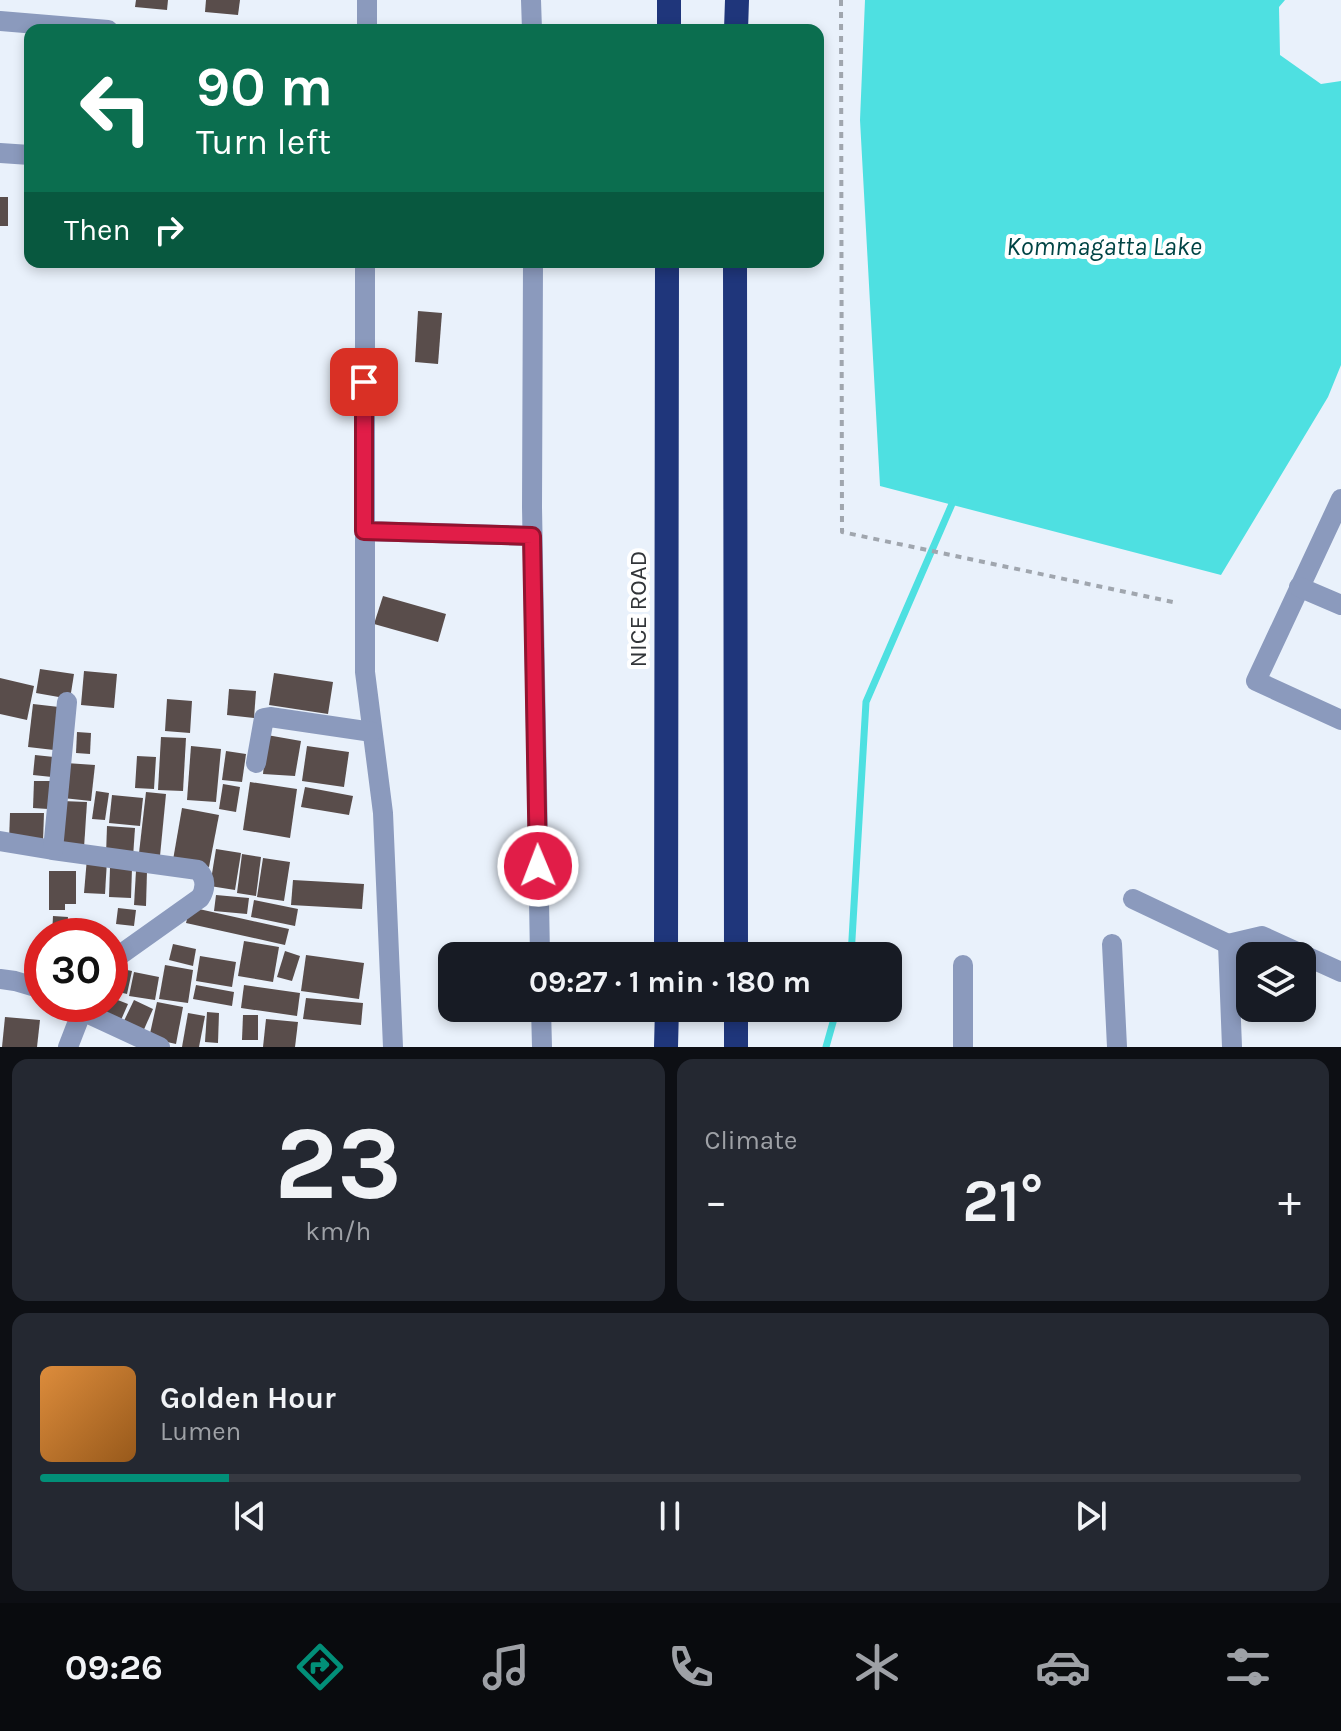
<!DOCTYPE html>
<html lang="en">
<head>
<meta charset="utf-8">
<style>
	body { margin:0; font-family:Karla,sans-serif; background:#242831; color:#f1f3f6; height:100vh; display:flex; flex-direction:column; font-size:30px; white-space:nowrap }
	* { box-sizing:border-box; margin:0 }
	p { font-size:26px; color:#9ea1a6 }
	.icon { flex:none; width:44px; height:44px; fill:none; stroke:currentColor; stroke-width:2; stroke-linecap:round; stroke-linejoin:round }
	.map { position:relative; height:1047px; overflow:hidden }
	.panel { display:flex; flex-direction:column; gap:12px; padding:12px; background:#0d0f14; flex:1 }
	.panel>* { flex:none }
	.hud { position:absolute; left:24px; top:24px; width:800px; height:244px; border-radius:16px; box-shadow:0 4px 12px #0003; background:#0b6e4f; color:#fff; overflow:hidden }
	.controls { position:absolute; left:1236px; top:942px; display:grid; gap:16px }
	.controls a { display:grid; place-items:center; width:80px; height:80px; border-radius:16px; background:#171b24; box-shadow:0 4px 12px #0003; font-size:40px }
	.speed { position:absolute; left:24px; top:918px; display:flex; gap:16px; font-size:40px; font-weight:700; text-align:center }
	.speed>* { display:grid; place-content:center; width:104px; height:104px; border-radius:50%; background:#171b24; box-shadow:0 4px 12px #0003; line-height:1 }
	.speed .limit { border:12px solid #d22; background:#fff; color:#111 }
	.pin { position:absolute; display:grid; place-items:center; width:68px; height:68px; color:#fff; margin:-34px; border-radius:16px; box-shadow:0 4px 12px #0006 }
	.me { position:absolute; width:88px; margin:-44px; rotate:359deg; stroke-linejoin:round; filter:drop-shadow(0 0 6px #0008) }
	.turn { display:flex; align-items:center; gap:28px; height:168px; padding:0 40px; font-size:36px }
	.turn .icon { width:104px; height:104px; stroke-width:2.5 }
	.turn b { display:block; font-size:56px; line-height:68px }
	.then { display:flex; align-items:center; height:76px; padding:0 40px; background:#0003; gap:16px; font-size:30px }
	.big { font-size:60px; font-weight:700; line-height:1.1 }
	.panel .widget { flex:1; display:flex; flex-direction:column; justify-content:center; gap:12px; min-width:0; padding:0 28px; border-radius:16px; background:#242831 }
	.panel .dial { align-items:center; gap:0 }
	.dial b { font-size:104px; line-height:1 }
	.song { display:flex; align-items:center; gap:24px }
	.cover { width:96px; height:96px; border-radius:12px; background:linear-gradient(135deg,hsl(30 70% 55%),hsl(30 70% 35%)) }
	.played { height:8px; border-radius:4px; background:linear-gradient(90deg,#028f78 15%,#363941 15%) }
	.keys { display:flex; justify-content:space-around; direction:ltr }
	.heat { display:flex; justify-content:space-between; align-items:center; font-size:44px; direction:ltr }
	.panel .tiles { flex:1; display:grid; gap:12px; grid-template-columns:1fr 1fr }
	.widget:last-child { grid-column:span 2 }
	.trip { position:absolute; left:438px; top:942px; width:464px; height:80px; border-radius:16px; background:#171b24; box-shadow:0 4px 12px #0003; font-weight:700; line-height:80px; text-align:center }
	.tab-bar { display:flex; height:128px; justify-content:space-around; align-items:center; background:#090b0e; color:#9ea1a6 }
	.tab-bar .icon { width:56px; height:56px }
	.tab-bar .on { color:#028f78 }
	.tab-bar b { font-size:36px; color:#f1f3f6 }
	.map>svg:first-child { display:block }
</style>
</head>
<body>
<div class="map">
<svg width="1341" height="1047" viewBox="0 0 1341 1047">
	<rect width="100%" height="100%" fill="#e9f1fb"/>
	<path fill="#4ee0e1" d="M865,0H1285L1279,7L1280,55L1321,84L1341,81V365L1328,397L1221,575L880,486L860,120Z"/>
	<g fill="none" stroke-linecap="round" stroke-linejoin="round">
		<g stroke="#4ee0e1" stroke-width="7">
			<path d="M851,956L866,702L955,497"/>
			<path d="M826,1047L837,1008"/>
		</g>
	</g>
	<g fill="#594d4b">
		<path d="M136,0H168L167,10L135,7Z"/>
		<path d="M206,0H240L238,15L205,12Z"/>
		<rect x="0" y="197" width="8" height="29"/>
		<path d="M418,311L442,313L438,364L415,362Z"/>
		<path d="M383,596L446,614L438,642L374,624Z"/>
		<path d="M40,669L74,674L70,699L36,693Z"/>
		<path d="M84,671L117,674L114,708L81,705Z"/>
		<path d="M274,673L333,682L328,714L269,705Z"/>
		<path d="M0,678L34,686L27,720L0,714Z"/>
		<path d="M229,689L256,691L254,718L227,715Z"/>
		<path d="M167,699L192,701L190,733L165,731Z"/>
		<path d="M33,704L59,707L54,750L28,747Z"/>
		<path d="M77,732L91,733L90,754L76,753Z"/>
		<path d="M267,735L301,741L295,776L263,774Z"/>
		<path d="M161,737L186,738L183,791L158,790Z"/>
		<path d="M191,746L221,749L216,802L187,800Z"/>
		<path d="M307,746L349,752L344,787L302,781Z"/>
		<path d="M226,751L246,754L242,782L222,780Z"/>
		<path d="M35,755L54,757L52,777L33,775Z"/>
		<path d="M137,756L156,757L154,789L135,788Z"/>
		<path d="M66,763L95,765L91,801L63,798Z"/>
		<path d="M34,781H50L48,809L33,808Z"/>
		<path d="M250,782L297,789L290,838L243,830Z"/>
		<path d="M223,784L240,787L236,812L219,809Z"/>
		<path d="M305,787L353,796L349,815L301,807Z"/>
		<path d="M96,791L109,793L105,820L92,819Z"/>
		<path d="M146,792L166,794L160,856L139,853Z"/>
		<path d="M112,795L143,798L140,826L109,823Z"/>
		<path d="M62,801L87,802L84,848L60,847Z"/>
		<path d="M182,808L219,815L209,867L173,860Z"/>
		<path d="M10,813H44L43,841H9Z"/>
		<path d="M107,826L135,828L133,857L106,855Z"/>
		<path d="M216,849L241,853L235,890L210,886Z"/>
		<path d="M242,854L261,857L256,896L237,893Z"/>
		<path d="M87,858L107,860L105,894L84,893Z"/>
		<path d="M263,858L290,862L284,901L257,897Z"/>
		<path d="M110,868H132L131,898L109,897Z"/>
		<path d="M49,871H76V904H65V910H49Z"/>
		<path d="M136,871H147L146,906L134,905Z"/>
		<path d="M293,880L364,884L362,909L291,905Z"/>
		<path d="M216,895L249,898L247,914L214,911Z"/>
		<path d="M254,900L298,909L295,926L251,917Z"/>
		<path d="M190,907L289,929L285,945L186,923Z"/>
		<path d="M118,908L136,910L134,926L116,924Z"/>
		<path d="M53,916L68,917L66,936H52Z"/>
		<path d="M244,941L279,947L273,982L238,976Z"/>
		<path d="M173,944L196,949L193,966L169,960Z"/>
		<path d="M285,951L300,956L292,981L277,977Z"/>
		<path d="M306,955L364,963L359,999L301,991Z"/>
		<path d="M200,956L236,962L232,987L196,981Z"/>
		<path d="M165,965L193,970L188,1003L159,999Z"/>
		<path d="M112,967L132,971L127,994L110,990V969Z"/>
		<path d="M134,972L159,977L155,1000L129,996Z"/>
		<path d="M196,985L234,992L232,1006L193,999Z"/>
		<path d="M244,985L300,993L297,1016L241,1008Z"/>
		<path d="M110,997L128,1004L121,1020L97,1011L99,1004H110Z"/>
		<path d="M306,998L363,1003L361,1025L303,1019Z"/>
		<path d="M134,1000L153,1009L142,1034L122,1025Z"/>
		<path d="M157,1002L183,1007L176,1044L149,1038Z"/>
		<path d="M207,1012L219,1013L218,1043L205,1042Z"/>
		<path d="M188,1013L205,1016L199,1047H182Z"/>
		<path d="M243,1015H258V1040H242Z"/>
		<path d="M5,1017L40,1020L37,1047H2Z"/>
		<path d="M266,1019L298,1022L295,1047H263Z"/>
	</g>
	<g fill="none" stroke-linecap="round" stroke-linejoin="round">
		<path stroke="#a0a6ae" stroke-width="4" stroke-dasharray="6 6" stroke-linecap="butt" d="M841,0L842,532L1173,602"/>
		<g stroke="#8b9abd" stroke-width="20">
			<path d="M531,0L532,30"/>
			<path d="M0,21L108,30"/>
			<path d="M367,30V0"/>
			<path d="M0,153L30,155"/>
			<path d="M365,262V672L383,813L393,1047"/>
			<path d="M533,262L532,507L540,956"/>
			<path d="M1341,499L1256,681L1341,720"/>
			<path d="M364,531L532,536"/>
			<path d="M1299,587L1341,605"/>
			<path d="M256,763L264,718L270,717L372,732"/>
			<path d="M0,841L53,850L198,870C206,878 206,889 200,898L110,962"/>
			<path d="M53,850L67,702"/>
			<path d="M1133,899L1228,944"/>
			<path d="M1112,944L1117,1047"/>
			<path d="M963,965V1047"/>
			<path d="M0,979L15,981L42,989"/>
			<path d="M72,1004L82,1011L160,1047"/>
			<path d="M541,1008L542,1047"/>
			<path d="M68,1047L82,1011"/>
			<path d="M1232,1047L1228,944L1262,936L1341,972"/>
		</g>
		<g stroke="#1f367b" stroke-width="24">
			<path d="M669,30V0"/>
			<path d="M736,30L737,0"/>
			<path d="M735,262L736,956"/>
			<path d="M666,956L667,262"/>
			<path d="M736,1008V1047"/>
			<path d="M666,1047L667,1008"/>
		</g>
	</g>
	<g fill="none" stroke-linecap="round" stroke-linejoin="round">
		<defs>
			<path id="route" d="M364,382V531L532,536L538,866"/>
		</defs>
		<use href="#route" stroke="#92132f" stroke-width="20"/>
		<use href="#route" stroke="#e11d48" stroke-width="14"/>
	</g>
	<g text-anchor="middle" stroke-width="8" stroke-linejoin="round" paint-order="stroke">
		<g font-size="24" fill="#323539" stroke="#fff">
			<text transform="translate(638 609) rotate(-90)" y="8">NICE ROAD</text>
		</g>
		<g font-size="26" font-style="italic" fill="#004445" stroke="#fff">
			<text x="1104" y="255">Kommagatta Lake</text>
		</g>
	</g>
</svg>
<div class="controls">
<a><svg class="icon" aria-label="layers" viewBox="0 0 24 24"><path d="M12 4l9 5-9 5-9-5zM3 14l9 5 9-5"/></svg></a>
</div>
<div class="speed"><div class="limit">30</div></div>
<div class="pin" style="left:364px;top:382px;background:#d93025"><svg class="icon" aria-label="arrive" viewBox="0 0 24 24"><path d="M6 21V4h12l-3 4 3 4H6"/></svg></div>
<svg class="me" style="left:538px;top:866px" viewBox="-20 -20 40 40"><circle r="17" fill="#e11d48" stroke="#fff" stroke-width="3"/><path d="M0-11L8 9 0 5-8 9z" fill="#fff"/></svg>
<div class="trip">09:27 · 1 min · 180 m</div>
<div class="hud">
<div class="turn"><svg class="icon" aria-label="left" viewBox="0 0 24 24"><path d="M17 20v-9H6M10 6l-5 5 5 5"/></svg><div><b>90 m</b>Turn left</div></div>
<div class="then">Then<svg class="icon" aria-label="right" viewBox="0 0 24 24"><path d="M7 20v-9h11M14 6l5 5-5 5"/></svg></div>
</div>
</div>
<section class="panel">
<div class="tiles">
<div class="widget dial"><b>23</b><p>km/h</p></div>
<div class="widget"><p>Climate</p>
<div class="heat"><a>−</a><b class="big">21°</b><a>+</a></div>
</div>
<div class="widget">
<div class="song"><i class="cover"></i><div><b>Golden Hour</b><p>Lumen</p></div></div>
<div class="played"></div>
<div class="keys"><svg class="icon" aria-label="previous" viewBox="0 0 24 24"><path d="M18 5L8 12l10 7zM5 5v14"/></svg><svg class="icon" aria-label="pause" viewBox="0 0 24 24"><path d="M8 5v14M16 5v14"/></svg><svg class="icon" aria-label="next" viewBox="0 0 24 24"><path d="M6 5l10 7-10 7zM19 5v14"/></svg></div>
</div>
</div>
</section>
<nav class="tab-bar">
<b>09:26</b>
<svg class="icon on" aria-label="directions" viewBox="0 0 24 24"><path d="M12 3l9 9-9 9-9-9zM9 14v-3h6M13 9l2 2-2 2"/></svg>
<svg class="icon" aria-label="music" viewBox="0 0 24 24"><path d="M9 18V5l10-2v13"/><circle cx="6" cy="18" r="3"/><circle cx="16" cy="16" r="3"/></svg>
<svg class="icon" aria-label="phone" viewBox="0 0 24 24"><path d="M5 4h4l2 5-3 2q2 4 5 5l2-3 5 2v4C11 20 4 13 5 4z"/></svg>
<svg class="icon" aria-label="climate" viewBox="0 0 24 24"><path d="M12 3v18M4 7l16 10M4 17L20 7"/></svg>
<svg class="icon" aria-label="car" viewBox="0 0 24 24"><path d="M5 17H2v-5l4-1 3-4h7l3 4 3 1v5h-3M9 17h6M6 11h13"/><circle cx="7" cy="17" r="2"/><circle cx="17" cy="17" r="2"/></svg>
<svg class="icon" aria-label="filters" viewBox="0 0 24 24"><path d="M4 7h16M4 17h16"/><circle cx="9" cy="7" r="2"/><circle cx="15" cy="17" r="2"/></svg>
</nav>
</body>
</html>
